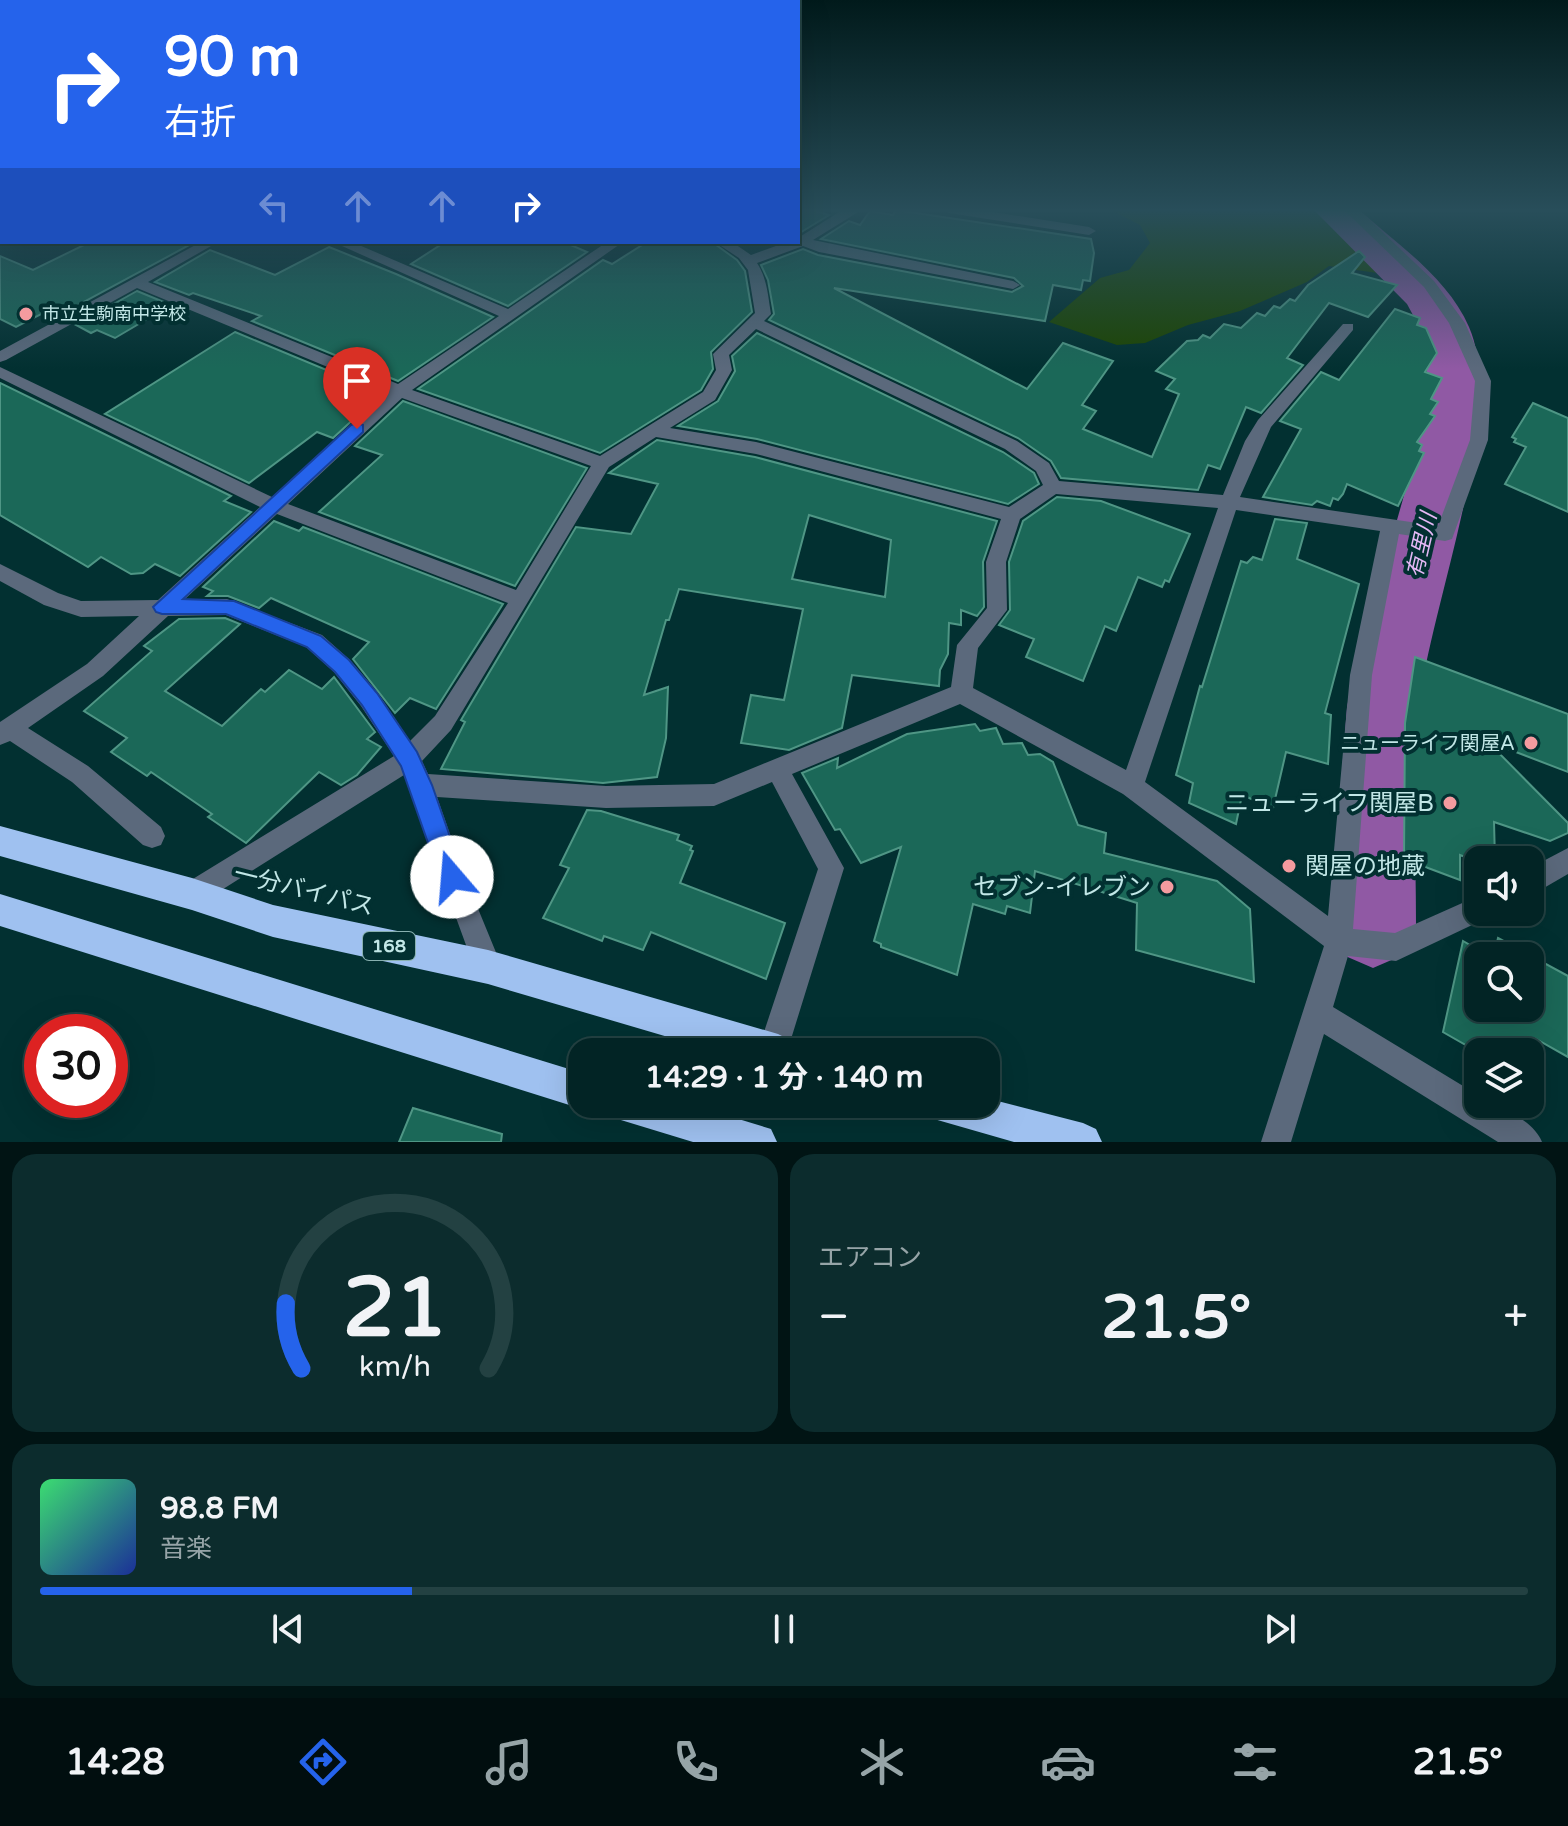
<!DOCTYPE html>
<html lang="ja">
<head>
<meta charset="utf-8">
<style>
	body { margin:0; font-family:"Varela Round","Noto Sans JP",sans-serif; background:#0c2c2d; color:#f1f3f6; height:100vh; display:flex; flex-direction:column; font-size:30px; white-space:nowrap }
	* { box-sizing:border-box; margin:0 }
	p { font-size:26px; color:#96a4a7 }
	.icon { flex:none; width:44px; height:44px; fill:none; stroke:currentColor; stroke-width:2; stroke-linecap:round; stroke-linejoin:round }
	.map { position:relative; height:1142px; overflow:hidden }
	.side { display:flex; flex-direction:column; gap:12px; padding:12px; background:#011414; flex:1 }
	.side>* { flex:none }
	.guide { position:absolute; left:0px; top:0px; width:800px; height:244px; box-shadow:0 8px 32px #0002,0 0 0 2px #234142; background:#2563eb; color:#fff; overflow:hidden }
	.fabs { position:absolute; left:1464px; top:846px; display:grid; gap:16px }
	.fabs a { display:grid; place-items:center; width:80px; height:80px; border-radius:16px; background:#022425; box-shadow:0 8px 32px #0002,0 0 0 2px #234142; font-size:40px }
	.speed { position:absolute; left:24px; top:1014px; display:flex; gap:16px; font-size:40px; font-weight:700; text-align:center }
	.speed>* { display:grid; place-content:center; width:104px; height:104px; border-radius:50%; background:#022425; box-shadow:0 8px 32px #0002,0 0 0 2px #234142; line-height:1 }
	.speed .limit { border:12px solid #d22; background:#fff; color:#111 }
	.pin { position:absolute; display:grid; place-items:center; width:68px; height:68px; color:#fff; margin:-82px -34px; border-radius:50% 50% 50% 0; rotate:-45deg; box-shadow:0 0 8px #0007 }
	.pin .icon { rotate:45deg }
	.me { position:absolute; width:88px; margin:-44px; rotate:342deg; stroke-linejoin:round; filter:drop-shadow(0 0 6px #0008) }
	.turn { display:flex; align-items:center; gap:28px; height:168px; padding:0 32px; font-size:36px }
	.turn .icon { width:104px; height:104px; stroke-width:2.5 }
	.turn b { display:block; font-size:56px; line-height:68px }
	.lanes { display:flex; align-items:center; height:76px; padding:0 32px; background:#0003; justify-content:center; gap:40px; direction:ltr }
	.lanes .off { opacity:.35 }
	.big { font-size:60px; font-weight:700; line-height:1.1 }
	.side .widget { flex:1; display:flex; flex-direction:column; justify-content:center; gap:12px; min-width:0; padding:0 28px; border-radius:24px; background:#0c2c2d }
	.side .dial { align-items:center; gap:0 }
	.dial svg { height:208px; overflow:visible; fill:none; stroke:#234142; stroke-width:7; stroke-linecap:round; text-anchor:middle }
	.dial text { fill:#f1f3f6; stroke:none }
	.song { display:flex; align-items:center; gap:24px }
	.cover { width:96px; height:96px; border-radius:12px; background:linear-gradient(135deg,hsl(140 70% 55%),hsl(230 70% 35%)) }
	.played { height:8px; border-radius:4px; background:linear-gradient(90deg,#2563eb 25%,#234142 25%) }
	.keys { display:flex; justify-content:space-around; direction:ltr }
	.heat { display:flex; justify-content:space-between; align-items:center; font-size:44px; direction:ltr }
	.side .tiles { flex:1; display:grid; gap:12px; grid-template-columns:1fr 1fr }
	.widget:last-child { grid-column:span 2 }
	.trip { position:absolute; left:568px; top:1038px; width:432px; height:80px; border-radius:24px; background:#022425; box-shadow:0 8px 32px #0002,0 0 0 2px #234142; font-weight:700; line-height:80px; text-align:center }
	.menu { display:flex; height:128px; justify-content:space-around; align-items:center; background:#010e0f; color:#96a4a7 }
	.menu .icon { width:56px; height:56px }
	.menu .active { color:#2563eb }
	.menu b { font-size:36px; color:#f1f3f6 }
	.map>svg:first-child { display:block }
</style>
</head>
<body>
<div class="map">
<svg width="1568" height="1142" viewBox="0 0 1568 1142">
	<rect width="100%" height="100%" fill="#023031"/>
	<path fill="#1d4502" d="M1109,209H1325L1335,222L1391,271L1384,274L1329,266L1307,282L1240,311L1188,325L1145,343L1117,345L1049,322L1100,278L1129,270L1150,243L1140,225Z"/>
	<g fill="none" stroke-linecap="round" stroke-linejoin="round">
		<path fill="#9059a4" fill-rule="evenodd" d="M1313,209H1358C1397,244 1448,278 1469,327C1507,414 1429,610 1419,707C1412,779 1416,853 1416,925L1403,955L1373,968L1343,955L1330,925L1347,707L1355,667L1415,457L1425,406L1427,362L1420,328L1407,304Z"/>
	</g>
	<g fill="#1b6858" stroke="#4f9685" stroke-width="2" fill-rule="evenodd">
		<path d="M798,209H810L829,215L798,234Z"/>
		<path d="M896,210L1091,239L1094,253L1090,281L1083,280L1081,290L1053,285L1045,321L834,288L1027,389L1063,343L1113,361L1082,405L1096,411L1083,429L1152,457L1179,394L1166,389L1175,379L1156,371L1187,341L1198,340L1203,335L1210,338L1224,324L1241,328L1257,313L1265,316L1274,306L1280,308L1290,299L1295,301L1308,285L1359,251L1365,257L1352,273L1397,285L1368,317L1329,303L1287,358L1303,365L1261,413L1246,407L1220,469L1208,465L1198,490L1061,478L1051,461L1018,438L769,320L774,314L768,280L761,265L803,249L818,255L1012,292L1023,286L1014,278L821,239L849,221L860,225L870,211L893,215Z"/>
		<path d="M90,242L193,243L58,316L47,311L16,327L0,319V256L33,270Z"/>
		<path d="M445,242H564L587,252L508,306L411,264Z"/>
		<path d="M647,242H712L737,260L745,271L752,312L711,352L713,369L701,390L600,453L418,389L603,260L612,264Z"/>
		<path d="M329,247L396,274L493,317L398,381L252,321L261,316L193,293L189,295L155,282L210,250L275,275Z"/>
		<path d="M137,291L171,305L115,338L97,330L91,333L76,325Z"/>
		<path d="M1395,309L1420,318L1417,325L1426,328L1437,353L1425,372L1442,378L1431,399L1438,402L1430,414L1435,416L1417,442L1422,445L1419,451L1424,453L1398,506L1347,484L1343,494L1338,500L1333,498L1330,506L1317,501L1312,505L1263,497L1301,429L1280,421L1321,372L1339,380Z"/>
		<path d="M235,332L382,393L333,438L317,432L249,483L105,414Z"/>
		<path d="M757,333L1003,452L1034,473L1039,484L1008,504L757,439L678,426L718,401L735,371L732,356Z"/>
		<path d="M0,383L231,496L224,501L251,512L180,576L155,564L143,573L131,574L101,557L88,567L0,515Z"/>
		<path d="M403,401L587,468L515,586L319,512L382,455L355,446Z"/>
		<path d="M1533,403L1568,418V512L1505,484L1526,447L1514,442L1516,439L1512,437Z"/>
		<path d="M657,440L755,457L997,521L983,562L984,607L977,616L961,610V625L949,623L948,654L940,670L939,686L852,675L842,728L789,750L741,743L751,695L784,700L803,609L679,589L669,620H666L644,695L668,687L666,738L657,777L603,783L441,769L465,722L461,720L576,527L631,534L658,484L609,473ZM809,515L891,540L885,597L792,579Z"/>
		<path d="M1057,497L1101,501L1190,534L1169,582L1165,580L1162,587L1138,577L1116,631L1105,626L1083,681L1026,657L1034,639L999,625L1010,610L1009,562L1023,521Z"/>
		<path d="M1275,519L1307,523L1297,559L1359,584L1325,713L1331,715L1328,764L1286,752L1273,808L1242,795L1236,824L1189,803L1193,783L1176,775L1200,686L1202,687L1241,561L1247,563L1253,557L1262,560Z"/>
		<path d="M274,521L299,531L303,527L503,604L436,709L410,698L395,713L353,659L369,642L271,598L259,608L228,596H207L213,591L203,587Z"/>
		<path d="M225,618L240,624L165,691L222,726L261,689L265,692L289,670L322,689L334,677L375,732L367,739L381,747L357,775L341,785L319,772L246,843L208,817L212,814L151,772L147,776L111,752L127,738L84,711L152,651L144,646L179,619Z"/>
		<path d="M1415,657L1568,714V772L1487,741L1568,823V833L1550,841L1494,822L1495,860H1473L1460,855V880L1404,859L1405,723Z"/>
		<path d="M975,724L980,731L996,728L1003,744L1022,743L1028,755L1040,754L1053,762L1078,825L1106,833L1104,853L1217,881L1250,909L1254,982L1136,950L1137,903L1035,871L1030,913L1007,906L1005,914L973,904L957,975L881,947V944L874,941L901,847L861,863L840,829L835,830L802,773L838,758L837,768L907,734Z"/>
		<path d="M587,810L601,811L679,835L677,840L692,846L690,850L693,851L680,883L785,923L766,979L651,932L643,950L604,936L602,941L543,918L569,868L560,865Z"/>
		<path d="M1498,938L1568,976V1057L1536,1039L1533,1052H1478L1443,1032L1463,941L1489,956H1478V1008H1530V956H1494Z"/>
		<path d="M413,1108L502,1134L501,1142H399Z"/>
	</g>
	<g fill="none" stroke-linecap="round" stroke-linejoin="round">
		<g fill="#5b697c" fill-rule="evenodd">
			<path d="M844,209H863L813,240L1013,281L1020,285L1013,289L819,252L803,246L757,263C767,278 768,296 771,314L764,321L1017,441L1049,463L1059,481L1223,495L1245,441L1258,420L1343,324H1353V330L1271,427L1240,497L1438,526L1470,440L1475,381L1449,323L1424,287L1343,209H1358L1434,281L1465,323L1491,381L1488,440L1452,539L1445,541L1399,534L1372,675L1353,929L1395,933L1478,896V912H1490L1487,918L1396,961L1348,956L1333,1007L1478,1095V1104C1500,1104 1534,1121 1542,1142H1498L1324,1034L1291,1142H1261L1324,946L1123,794L960,704L792,774L844,868L787,1052L758,1050L818,869L772,782L714,806L606,808L437,797L465,877L502,967L498,977L488,981L478,977L474,967L404,775L201,903L192,907L183,903L179,894L183,885L394,756L361,706L334,672L306,647L226,615L168,616L103,676L28,728L88,766L161,827L165,836L161,845L152,848L143,845L72,782L10,741L0,745V722L87,664L139,616L81,617L44,605L0,581V564L58,593L81,601L158,600L260,507L0,378V367L272,497L388,392L137,288L6,360L0,362V351L201,242H218L148,282L398,384L499,316L333,242H352L508,309L607,242H623L412,390L600,456L703,392L716,370L713,354L755,313L748,270L739,258L715,242H732L751,255L787,242H798V238ZM756,329L1005,449L1036,471L1043,485L1009,507L756,442L670,428L715,400L732,370L729,355ZM402,398L591,466L516,590L288,504ZM656,437L756,454L1001,519L986,562L987,608L957,645L951,687L714,784L606,786L428,774L422,761L451,730L609,467ZM1056,494L1218,508L1126,770L973,688L978,648L1007,610L1006,562L1020,519ZM1236,510L1380,531L1350,675L1328,916L1145,782ZM277,514L508,603L435,716L410,741L377,692L350,660L322,635L227,599H185Z"/>
			<path d="M942,209H974L1089,227L1096,231L1089,235L949,213Z"/>
			<path d="M1568,848V874L1530,896V868Z"/>
		</g>
		<g fill="#9fc1f0" fill-rule="evenodd">
			<path d="M0,826L192,878L273,905L488,950L778,1034L790,1040L796,1052H719L488,984L273,937L192,910L0,856Z"/>
			<path d="M0,894L582,1073V1104H594L582,1109L0,926Z"/>
			<path d="M986,1098L1083,1123L1096,1129L1102,1142H1014L927,1117L922,1104H986Z"/>
			<path d="M606,1104H689L771,1129L777,1142H693L611,1117Z"/>
		</g>
	</g>
	<linearGradient id="sky" x2="0" y2="1"><stop stop-color="#011a1b"/><stop offset="0.57" stop-color="#284e5a"/><stop offset="1" stop-color="#284e5a" stop-opacity="0"/></linearGradient>
	<rect width="1568" height="369" fill="url(#sky)"/>
	<path fill="#2563eb" stroke="#184099" stroke-width="2" d="M357,423L363,425V432L183,599L234,601L321,636L349,660L377,693L417,752L432,785L464,877L460,885L452,889L444,885L440,877L401,766L362,705L335,672L307,647L226,614H162L156,612L153,607L351,425Z"/>
	<g fill="#f49b9f" stroke="#023031" stroke-width="3">
		<circle cx="26" cy="314" r="8"/>
		<circle cx="1531" cy="743" r="8"/>
		<circle cx="1450" cy="803" r="8"/>
		<circle cx="1289" cy="866" r="8"/>
		<circle cx="1167" cy="887" r="8"/>
	</g>
	<g text-anchor="middle" stroke-width="8" stroke-linejoin="round" paint-order="stroke">
		<g font-size="18" fill="#c2e7e7" stroke="#023031" text-anchor="start">
			<text x="42" y="320">市立生駒南中学校</text>
		</g>
		<rect fill="#023031" stroke="#88b0b0" stroke-width="2" x="363" y="932" width="52" height="28" rx="6"/>
		<g font-size="18" font-weight="bold" fill="#c2e7e7">
			<text x="389" y="952">168</text>
		</g>
		<g font-size="20" fill="#c2e7e7" stroke="#023031" text-anchor="end">
			<text x="1515" y="750">ニューライフ関屋A</text>
		</g>
		<g font-size="22" font-style="italic" fill="#e4b8f5" stroke="#023031">
			<text transform="translate(1421 545) rotate(-77)" y="8">有里川</text>
		</g>
		<g font-size="24" fill="#c2e7e7" stroke="#023031" text-anchor="end">
			<text x="1434" y="811">ニューライフ関屋B</text>
			<text x="1305" y="874" text-anchor="start">関屋の地蔵</text>
			<text x="1151" y="895">セブン-イレブン</text>
		</g>
		<g font-size="24" fill="#c2e7e7" stroke="#023031">
			<text transform="translate(304 890) rotate(14)" y="8">一分バイパス</text>
		</g>
	</g>
</svg>
<div class="fabs">
<a><svg class="icon" aria-label="sound" viewBox="0 0 24 24"><path d="M4 9h4l5-4v14l-5-4H4zM17 9q2 3 0 6"/></svg></a>
<a><svg class="icon" aria-label="search" viewBox="0 0 24 24"><circle cx="10" cy="10" r="6"/><path d="M15 15l6 6"/></svg></a>
<a><svg class="icon" aria-label="layers" viewBox="0 0 24 24"><path d="M12 4l9 5-9 5-9-5zM3 14l9 5 9-5"/></svg></a>
</div>
<div class="speed"><div class="limit">30</div></div>
<div class="pin" style="left:357px;top:429px;background:#d93025"><svg class="icon" aria-label="arrive" viewBox="0 0 24 24"><path d="M6 21V4h12l-3 4 3 4H6"/></svg></div>
<svg class="me" style="left:452px;top:877px" viewBox="-20 -20 40 40"><circle r="19" fill="#fff"/><path d="M0-13L10 11 0 6-10 11z" fill="#2563eb"/></svg>
<div class="trip">14:29 · 1 分 · 140 m</div>
<div class="guide">
<div class="turn"><svg class="icon" aria-label="right" viewBox="0 0 24 24"><path d="M7 20v-9h11M14 6l5 5-5 5"/></svg><div><b>90 m</b>右折</div></div>
<div class="lanes"><svg class="icon off" aria-label="left" viewBox="0 0 24 24"><path d="M17 20v-9H6M10 6l-5 5 5 5"/></svg><svg class="icon off" aria-label="ahead" viewBox="0 0 24 24"><path d="M12 20V5M6 11l6-6 6 6"/></svg><svg class="icon off" aria-label="ahead" viewBox="0 0 24 24"><path d="M12 20V5M6 11l6-6 6 6"/></svg><svg class="icon" aria-label="right" viewBox="0 0 24 24"><path d="M7 20v-9h11M14 6l5 5-5 5"/></svg></div>
</div>
</div>
<section class="side">
<div class="tiles">
<div class="widget dial"><svg viewBox="0 0 100 80">
<path d="M14 69A42 42 0 1 1 86 69"/>
<path d="M14 69A42 42 0 0 1 8 44" stroke="#2563eb"/>
<text x="50" y="56" font-size="32" font-weight="700">21</text>
<text x="50" y="72" font-size="11">km/h</text>
</svg></div>
<div class="widget"><p>エアコン</p>
<div class="heat"><a>−</a><b class="big">21.5°</b><a>+</a></div>
</div>
<div class="widget">
<div class="song"><i class="cover"></i><div><b>98.8 FM</b><p>音楽</p></div></div>
<div class="played"></div>
<div class="keys"><svg class="icon" aria-label="previous" viewBox="0 0 24 24"><path d="M18 5L8 12l10 7zM5 5v14"/></svg><svg class="icon" aria-label="pause" viewBox="0 0 24 24"><path d="M8 5v14M16 5v14"/></svg><svg class="icon" aria-label="next" viewBox="0 0 24 24"><path d="M6 5l10 7-10 7zM19 5v14"/></svg></div>
</div>
</div>
</section>
<nav class="menu">
<b>14:28</b>
<svg class="icon active" aria-label="directions" viewBox="0 0 24 24"><path d="M12 3l9 9-9 9-9-9zM9 14v-3h6M13 9l2 2-2 2"/></svg>
<svg class="icon" aria-label="music" viewBox="0 0 24 24"><path d="M9 18V5l10-2v13"/><circle cx="6" cy="18" r="3"/><circle cx="16" cy="16" r="3"/></svg>
<svg class="icon" aria-label="phone" viewBox="0 0 24 24"><path d="M5 4h4l2 5-3 2q2 4 5 5l2-3 5 2v4C11 20 4 13 5 4z"/></svg>
<svg class="icon" aria-label="climate" viewBox="0 0 24 24"><path d="M12 3v18M4 7l16 10M4 17L20 7"/></svg>
<svg class="icon" aria-label="car" viewBox="0 0 24 24"><path d="M5 17H2v-5l4-1 3-4h7l3 4 3 1v5h-3M9 17h6M6 11h13"/><circle cx="7" cy="17" r="2"/><circle cx="17" cy="17" r="2"/></svg>
<svg class="icon" aria-label="filters" viewBox="0 0 24 24"><path d="M4 7h16M4 17h16"/><circle cx="9" cy="7" r="2"/><circle cx="15" cy="17" r="2"/></svg>
<b>21.5°</b>
</nav>
</body>
</html>
